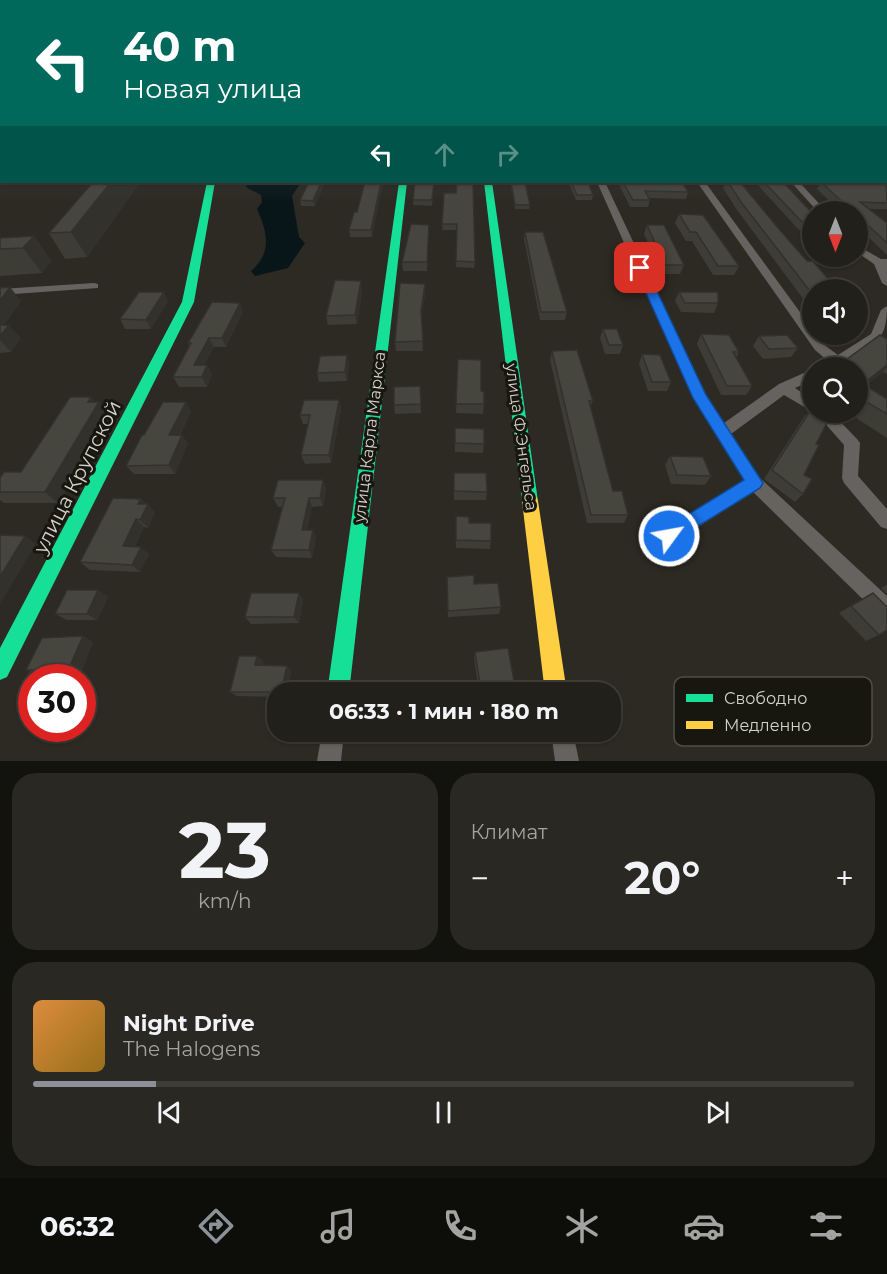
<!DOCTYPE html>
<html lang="ru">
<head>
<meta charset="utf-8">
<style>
	body { margin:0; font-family:Montserrat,sans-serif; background:#292823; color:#f1f3f6; height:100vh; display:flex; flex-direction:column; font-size:22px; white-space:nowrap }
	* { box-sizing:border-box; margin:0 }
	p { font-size:20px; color:#a2a3a2 }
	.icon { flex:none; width:33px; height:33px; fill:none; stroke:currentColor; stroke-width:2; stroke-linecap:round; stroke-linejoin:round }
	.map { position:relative; height:761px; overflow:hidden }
	.sheet { display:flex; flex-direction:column; gap:12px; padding:12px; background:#12120e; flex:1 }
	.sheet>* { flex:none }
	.hud { position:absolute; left:0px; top:0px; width:888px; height:183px; box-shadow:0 2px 4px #0004,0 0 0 2px #3e3e39; background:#00695c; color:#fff; overflow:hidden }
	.needle { width:39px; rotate:180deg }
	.tools { position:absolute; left:802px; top:201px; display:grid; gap:12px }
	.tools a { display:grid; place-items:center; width:66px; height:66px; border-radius:50%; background:#21201a; box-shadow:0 2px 4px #0004,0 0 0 2px #3e3e39; font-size:30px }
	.speed { position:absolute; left:18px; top:664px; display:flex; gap:12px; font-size:30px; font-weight:700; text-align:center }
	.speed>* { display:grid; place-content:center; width:78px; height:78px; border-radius:50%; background:#21201a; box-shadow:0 2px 4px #0004,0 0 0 2px #3e3e39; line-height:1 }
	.speed .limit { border:9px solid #d22; background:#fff; color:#111 }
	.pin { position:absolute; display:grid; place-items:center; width:51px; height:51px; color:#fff; margin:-26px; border-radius:12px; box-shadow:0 3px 9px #0006 }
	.me { position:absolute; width:66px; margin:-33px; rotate:58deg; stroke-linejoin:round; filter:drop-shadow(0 0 4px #0008) }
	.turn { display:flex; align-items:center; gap:21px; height:126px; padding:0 24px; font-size:27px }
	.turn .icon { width:78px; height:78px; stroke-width:2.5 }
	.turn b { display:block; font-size:42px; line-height:51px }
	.lanes { display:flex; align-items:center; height:57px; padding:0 24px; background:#0003; justify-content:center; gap:30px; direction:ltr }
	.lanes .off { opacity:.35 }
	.big { font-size:45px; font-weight:700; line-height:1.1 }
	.sheet .widget { flex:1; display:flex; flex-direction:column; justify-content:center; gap:9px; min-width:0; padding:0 21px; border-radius:24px; background:#292823 }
	.sheet .dial { align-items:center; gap:0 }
	.dial b { font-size:78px; line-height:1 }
	.song { display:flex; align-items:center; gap:18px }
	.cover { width:72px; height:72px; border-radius:9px; background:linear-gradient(135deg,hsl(30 70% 55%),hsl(40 70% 35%)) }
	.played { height:6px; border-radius:3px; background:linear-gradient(90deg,#8c9099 15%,#3e3e39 15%) }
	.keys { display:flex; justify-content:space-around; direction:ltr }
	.heat { display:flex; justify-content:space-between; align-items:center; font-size:33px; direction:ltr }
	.sheet .tiles { flex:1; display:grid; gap:12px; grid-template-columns:1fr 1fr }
	.widget:last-child { grid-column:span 2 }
	.trip { position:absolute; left:267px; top:682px; width:354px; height:60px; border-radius:24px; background:#21201a; box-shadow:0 2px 4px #0004,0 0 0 2px #3e3e39; font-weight:700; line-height:60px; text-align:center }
	.menu { display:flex; height:96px; justify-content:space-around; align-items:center; background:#0d0d0a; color:#a2a3a2 }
	.menu .icon { width:42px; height:42px }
	.menu .current { color:#8c9099 }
	.menu b { font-size:27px; color:#f1f3f6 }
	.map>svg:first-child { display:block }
</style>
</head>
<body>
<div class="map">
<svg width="887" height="761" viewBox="0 0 887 761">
	<rect width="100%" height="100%" fill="#2c2a22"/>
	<path fill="#08161a" d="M245,182H301L292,196L299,237L305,243L288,268L255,276L251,271C272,253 268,233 257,209L262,202L261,195L247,188Z"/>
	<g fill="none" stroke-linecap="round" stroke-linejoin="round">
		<g fill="#65625f" fill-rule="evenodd">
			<rect x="0" y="102" width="2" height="4"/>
			<rect x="886" y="166" width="1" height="4"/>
			<path d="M597,182H605L706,396L724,423L779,384L813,369V380L795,388L813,400V412L784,395L731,434L760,478L887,596V619L880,616L753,492L676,541L670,543L664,541L661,535L664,529L744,481L693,398Z"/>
			<path d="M697,182H705L813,330V334H817L823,344L838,355L871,334L881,310L887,306C887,351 867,340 843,365L837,368H821L828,361L815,350Z"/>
			<path d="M791,182H799L827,212H818Z"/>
			<path d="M858,246L881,259H887V286L882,283L874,264L858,253Z"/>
			<path d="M94,283L98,284V288L0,295V289Z"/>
			<path d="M815,412H831L857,439L860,443L858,476L887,509V529L881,527L844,483L842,478L844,445Z"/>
			<path d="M322,732H344L341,761H317Z"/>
			<path d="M551,732H573L579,761H555Z"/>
		</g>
		<g fill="#16e098" fill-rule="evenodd">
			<path d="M207,182H215L194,302L7,677L0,680V648L182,302Z"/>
			<path d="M399,182H407L349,693H327Z"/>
			<path d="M484,182H492L538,501L536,506L530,508L524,506L522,501Z"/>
		</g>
		<path fill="#ffcf43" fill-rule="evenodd" d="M530,494L536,496L538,501L567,693H545L522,501L524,496Z"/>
	</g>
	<g fill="#3d3c35">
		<path d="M0,106H2V166L0,164Z"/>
		<path d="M887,178V209H869L887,223V255L858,227V212H841L817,189L821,182H823H822H886Z"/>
		<path d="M93,182H140L87,257L65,259L49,233Z"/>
		<path d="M325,182L315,206H301L300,200Z"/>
		<path d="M365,182H383L372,237H350L349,230L357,212Z"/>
		<path d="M415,182H434L432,206L413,205Z"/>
		<path d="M510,182L530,205L529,209H515Z"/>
		<path d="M568,182H588L593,195L592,200H576Z"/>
		<path d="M618,182H682L688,192L686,199L649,198L650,200L648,207H630Z"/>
		<path d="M726,182H740L779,229L807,261L833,285L831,288L813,290V312L737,210L723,188Z"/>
		<path d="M755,182H783L813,213V231L799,230Z"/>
		<path d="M444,193L475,262L474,268L456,267L457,230H442Z"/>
		<path d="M679,214L739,266L734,275H713L692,241H686L675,223Z"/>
		<path d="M429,225L427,271H403L402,262Z"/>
		<path d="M647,225L684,265L680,274H662L644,234Z"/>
		<path d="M525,232L567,312L565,320H540L524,239Z"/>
		<path d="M34,236L51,261L42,273L0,276V238Z"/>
		<path d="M0,288L21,301L4,325L21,338L11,352L0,353Z"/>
		<path d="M362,291L357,324L328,325L326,316Z"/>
		<path d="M679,292L718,303L714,313L681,312L675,301Z"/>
		<path d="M425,294L421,318L423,351H396L395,342Z"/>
		<path d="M168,301L151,329H125L120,319Z"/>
		<path d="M243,312L226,347H214L204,365H207L212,374L207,387H179L173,377L189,346L188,343Z"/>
		<path d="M603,329L623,345L620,354H605L600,338Z"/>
		<path d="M701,334L739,352L736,358L752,386L746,395H721L697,344Z"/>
		<path d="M759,336L798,348L791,357L763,359L753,346Z"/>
		<path d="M887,339V374L883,372L865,386L887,399V438L847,412H858V368Z"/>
		<path d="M552,351L593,401L590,407L613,491L628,515L624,523H587L550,360Z"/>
		<path d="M642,354L671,382L667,391H648L639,364Z"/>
		<path d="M347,355L349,364L347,381L319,382L317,373Z"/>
		<path d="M458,359L481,391L484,404L483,414L456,413Z"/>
		<path d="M420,386L421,413L395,414L394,405Z"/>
		<path d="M339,400L341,409L331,463L305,464L301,455L308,424H303L300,415Z"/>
		<path d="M96,402H99L109,414L58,503H4L0,500V478L21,472Z"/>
		<path d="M186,402L191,412L180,435L188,443L175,474H134L126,466L144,435Z"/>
		<path d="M812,408L816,444L804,475L803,494L795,502L764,479L804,417Z"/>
		<path d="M455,428L484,444L483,453L455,452Z"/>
		<path d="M670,456L711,476L705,485L671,484L665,465Z"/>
		<path d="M454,473L487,492L486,500H454Z"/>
		<path d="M323,480L326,489L323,506L312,507L307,530H313L316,538L312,558L276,557L271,550L282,507H278L273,498Z"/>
		<path d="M141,499L155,512L148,528L144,527L135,546L149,554L140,572L90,570L80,562Z"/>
		<path d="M456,516L469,523L491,541L490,549L456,548Z"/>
		<path d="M447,577L474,584L501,607L499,614L448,617Z"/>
		<path d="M887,585V594L881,588Z"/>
		<path d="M98,590L108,597L97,620H67L55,614Z"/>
		<path d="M299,593L303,600L299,623L251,624L245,617Z"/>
		<path d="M873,593L879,635L866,641L839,613Z"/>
		<path d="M83,636L93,642L81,673L39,675L26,670Z"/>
		<path d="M475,652L515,686L513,690L494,693H479L474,658Z"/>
		<path d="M257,656L263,661L262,665L287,666L291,671L287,693H278V697L237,696L230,692Z"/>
	</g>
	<g fill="#32312b">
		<path d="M111,182H140L87,257L71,232Z"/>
		<path d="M321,182H325L315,206L313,201Z"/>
		<path d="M381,182H383L372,237L371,230Z"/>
		<path d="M34,236L51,261L42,273L23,248Z"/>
		<path d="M361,281L362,291L357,324L355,315Z"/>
		<path d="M425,284V294L421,319V310Z"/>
		<path d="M10,287L21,301L0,331V301Z"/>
		<path d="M164,292L168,301L151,329L146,320Z"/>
		<path d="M240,303L243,312L226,347L222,338Z"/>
		<path d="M9,325L21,338L11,352L0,340V336Z"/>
		<path d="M209,338L214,347L199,374L194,365Z"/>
		<path d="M347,355L349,364L347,381L345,372Z"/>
		<path d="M207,365L212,374L207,387L202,377Z"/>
		<path d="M887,365V367L883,372L858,392L863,384Z"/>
		<path d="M91,397L98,405L99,402L109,414L58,503L45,492Z"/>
		<path d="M339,400L341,409L331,463L329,455Z"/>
		<path d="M186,402L191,412L175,444L169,435Z"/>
		<path d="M182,435L188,443L175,474L169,465Z"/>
		<path d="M323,480L326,489L323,506L320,498Z"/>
		<path d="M309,498L312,507L306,538L302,530Z"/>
		<path d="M141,499L147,506L148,504L155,512L148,528L140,520L138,504Z"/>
		<path d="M136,519L144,527L131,553L123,546Z"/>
		<path d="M313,530L316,538L312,558L309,550Z"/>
		<path d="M25,536L36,544L0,604V577Z"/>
		<path d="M141,547L149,554L140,572L132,565Z"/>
		<path d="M98,590L108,597L97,620L87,614Z"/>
		<path d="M299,593L303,600L299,623L294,617Z"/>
		<path d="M83,636L93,642L81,673L69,668Z"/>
		<path d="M257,656L263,661L261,670L255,665Z"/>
		<path d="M287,666L291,671L287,693H282L281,692Z"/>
	</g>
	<g fill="#47463e" stroke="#32312b" stroke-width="1.5">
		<rect x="0" y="106" width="2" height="31"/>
		<path d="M886,178L887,203L860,202L887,223V243L858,216V212H853L821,182H886Z"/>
		<path d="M93,182H111L71,232L49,233Z"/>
		<path d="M309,182H321L313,201L300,200Z"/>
		<path d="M365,182H381L371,230H349L354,212H357Z"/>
		<path d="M415,182H434L432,200H413Z"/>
		<path d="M457,182H473L475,262L456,261L457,224H442L444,193H456Z"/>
		<path d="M511,182H525L530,205H515Z"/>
		<path d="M571,182H588L593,195H577Z"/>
		<path d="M623,182H682L688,192L645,191L650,200H633Z"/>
		<path d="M728,182H740L779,229L807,261H813L833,285H828L832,290H813V295L741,202Z"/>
		<path d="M764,182H783L813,214V224L803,223Z"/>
		<path d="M679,214L703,215L739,266H718L696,232H690Z"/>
		<path d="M411,224L429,225L427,262H402Z"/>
		<path d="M647,225H664L684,265H665Z"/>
		<path d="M525,232H543L567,312H541Z"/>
		<path d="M34,236L23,248L0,249V238Z"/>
		<path d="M335,280L361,281L355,315L326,316Z"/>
		<path d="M400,283L425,284L421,310L423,341L395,342Z"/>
		<path d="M10,287L0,301V288Z"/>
		<path d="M139,292H164L146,320L120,319Z"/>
		<path d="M679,292H718V303H685Z"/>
		<path d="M212,302L240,303L222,338H209L194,365H207L202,377H173L191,343H188Z"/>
		<path d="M0,325H9L0,336Z"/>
		<path d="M603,329H617L623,345H609Z"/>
		<path d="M701,334L729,335L739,352H733L752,386H727Z"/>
		<path d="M787,335L798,348L769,349L759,336Z"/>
		<path d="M880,335L887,339V365L863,384L887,399V414L858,397V368H835Z"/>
		<path d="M577,350L593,401H589L613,491H622L628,515H591L552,351Z"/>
		<path d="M642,354L660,355L671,382H652Z"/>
		<path d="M347,355L345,372L317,373L320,356Z"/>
		<path d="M458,359L481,360V391L484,392V404H456Z"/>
		<path d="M420,386L421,404L394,405V387Z"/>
		<path d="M70,397H91L88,402H99L45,492H0V478L4,472H21Z"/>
		<path d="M304,400H339L329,455H301L310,415H300Z"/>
		<path d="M163,402H186L169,435H182L169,465L126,466L142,435H144Z"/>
		<path d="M812,408H813V412H821L830,417L816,444L819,445L804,475L812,479L803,494L772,470Z"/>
		<path d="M455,428L484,429V444L455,443Z"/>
		<path d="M670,456L703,457L711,476L677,475Z"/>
		<path d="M454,473H486L487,492L454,491Z"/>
		<path d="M278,480H323L320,498H309L302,530H313L309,550H271L285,498H273Z"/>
		<path d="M113,498L141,499L138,504H148L140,520L136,519L123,546L141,547L132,565L80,562Z"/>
		<path d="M456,516L469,517V523H491V541L456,540Z"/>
		<path d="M0,535L25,536L0,577Z"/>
		<path d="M474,575V584L498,583L501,607L448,611L447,577Z"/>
		<path d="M67,590H98L87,614H55Z"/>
		<path d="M251,593H299L294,617H245Z"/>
		<path d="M873,593L887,607V630L879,635L851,606Z"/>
		<path d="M83,636L69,668L26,670L42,638Z"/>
		<path d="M508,648L515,686L481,690L475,652Z"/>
		<path d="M239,656H257L255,665L287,666L281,692H230Z"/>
	</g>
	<linearGradient id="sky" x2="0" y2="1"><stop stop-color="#181713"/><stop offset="0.48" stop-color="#454a4f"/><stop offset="1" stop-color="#454a4f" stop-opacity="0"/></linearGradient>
	<rect width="887" height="202" fill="url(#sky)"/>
	<path fill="#1a73e8" stroke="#114b97" stroke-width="1.5" d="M640,265L646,268L706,395L763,483L760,488L669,544L663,541L661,536L663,530L744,480L693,398L635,268Z"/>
	<g text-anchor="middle" stroke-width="6" stroke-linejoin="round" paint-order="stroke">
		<g font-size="16" fill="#d5d3c8" stroke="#17160f">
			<text transform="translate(369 437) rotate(-83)" y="6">улица Карла Маркса</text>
			<text transform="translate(522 437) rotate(82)" y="6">улица Ф.Энгельса</text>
		</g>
		<g font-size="20" fill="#d5d3c8" stroke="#17160f">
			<text transform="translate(77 477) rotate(-63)" y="7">улица Крупской</text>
		</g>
	</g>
	<rect x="674" y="677" width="198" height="69" rx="9" fill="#17160f" stroke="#504f46" stroke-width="1.5"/>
	<rect x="686" y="694" width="27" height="8" fill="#16e098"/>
	<rect x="686" y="721" width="27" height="8" fill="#ffcf43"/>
	<g font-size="16" fill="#d5d3c8">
		<text x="724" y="704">Свободно</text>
		<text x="724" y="731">Медленно</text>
	</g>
</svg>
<div class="tools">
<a><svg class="needle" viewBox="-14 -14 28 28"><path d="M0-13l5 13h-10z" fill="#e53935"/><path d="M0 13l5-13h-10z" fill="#a2a3a2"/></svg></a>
<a><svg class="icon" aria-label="sound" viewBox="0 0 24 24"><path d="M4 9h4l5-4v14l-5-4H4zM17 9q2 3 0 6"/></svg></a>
<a><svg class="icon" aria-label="search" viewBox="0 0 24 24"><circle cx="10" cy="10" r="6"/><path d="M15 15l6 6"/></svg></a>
</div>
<div class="speed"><div class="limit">30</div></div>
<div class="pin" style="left:640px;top:268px;background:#d93025"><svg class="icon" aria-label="arrive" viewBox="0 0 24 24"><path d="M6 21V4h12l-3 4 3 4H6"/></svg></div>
<svg class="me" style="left:669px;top:536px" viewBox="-20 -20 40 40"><circle r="17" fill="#1a73e8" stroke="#fff" stroke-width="3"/><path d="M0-11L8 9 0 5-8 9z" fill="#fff"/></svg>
<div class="trip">06:33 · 1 мин · 180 m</div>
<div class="hud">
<div class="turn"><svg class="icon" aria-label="left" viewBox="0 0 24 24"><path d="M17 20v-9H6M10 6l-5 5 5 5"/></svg><div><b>40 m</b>Новая улица</div></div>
<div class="lanes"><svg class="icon" aria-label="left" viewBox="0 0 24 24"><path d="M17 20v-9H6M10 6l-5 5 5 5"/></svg><svg class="icon off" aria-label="ahead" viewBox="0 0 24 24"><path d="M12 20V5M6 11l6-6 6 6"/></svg><svg class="icon off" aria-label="right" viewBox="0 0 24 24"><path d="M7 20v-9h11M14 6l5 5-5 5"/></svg></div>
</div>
</div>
<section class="sheet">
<div class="tiles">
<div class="widget dial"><b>23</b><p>km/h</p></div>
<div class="widget"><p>Климат</p>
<div class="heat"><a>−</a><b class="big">20°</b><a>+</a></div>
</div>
<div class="widget">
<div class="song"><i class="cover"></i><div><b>Night Drive</b><p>The Halogens</p></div></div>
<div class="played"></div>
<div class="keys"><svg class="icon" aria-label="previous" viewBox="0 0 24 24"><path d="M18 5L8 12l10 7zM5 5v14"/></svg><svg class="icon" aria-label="pause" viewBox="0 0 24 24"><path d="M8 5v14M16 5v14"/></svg><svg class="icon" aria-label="next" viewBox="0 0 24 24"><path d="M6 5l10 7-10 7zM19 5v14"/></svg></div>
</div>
</div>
</section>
<nav class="menu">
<b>06:32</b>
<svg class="icon current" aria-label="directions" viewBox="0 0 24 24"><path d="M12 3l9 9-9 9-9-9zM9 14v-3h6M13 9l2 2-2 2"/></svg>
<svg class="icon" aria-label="music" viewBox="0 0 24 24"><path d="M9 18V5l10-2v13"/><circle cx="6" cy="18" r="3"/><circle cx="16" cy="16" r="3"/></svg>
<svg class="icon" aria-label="phone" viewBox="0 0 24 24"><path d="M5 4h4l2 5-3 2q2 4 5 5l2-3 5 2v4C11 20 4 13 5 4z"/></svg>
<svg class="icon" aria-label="climate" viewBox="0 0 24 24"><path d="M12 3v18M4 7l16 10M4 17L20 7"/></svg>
<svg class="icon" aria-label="car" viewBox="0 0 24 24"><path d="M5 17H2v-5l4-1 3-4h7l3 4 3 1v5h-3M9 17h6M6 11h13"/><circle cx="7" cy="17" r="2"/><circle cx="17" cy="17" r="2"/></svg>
<svg class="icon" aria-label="filters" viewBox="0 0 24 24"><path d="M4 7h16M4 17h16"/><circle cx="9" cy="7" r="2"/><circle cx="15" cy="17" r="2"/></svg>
</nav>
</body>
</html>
